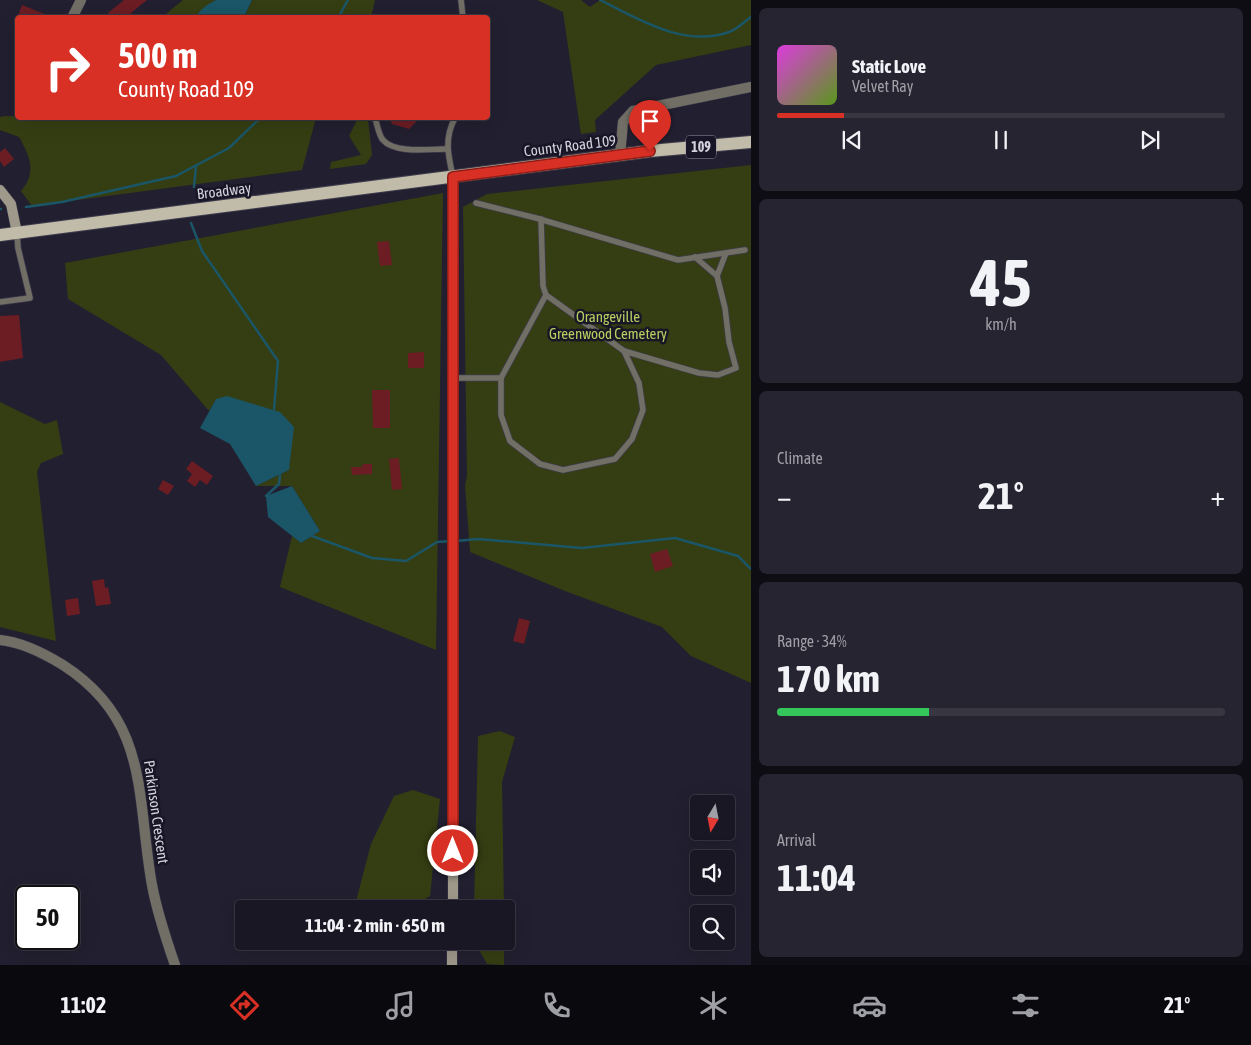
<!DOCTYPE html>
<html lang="en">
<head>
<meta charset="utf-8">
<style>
	body { margin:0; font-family:"Asap Condensed",sans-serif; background:#272431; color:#f1f3f6; height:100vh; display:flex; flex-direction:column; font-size:19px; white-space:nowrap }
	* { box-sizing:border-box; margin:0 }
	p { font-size:16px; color:#9f9fa6 }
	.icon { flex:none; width:28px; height:28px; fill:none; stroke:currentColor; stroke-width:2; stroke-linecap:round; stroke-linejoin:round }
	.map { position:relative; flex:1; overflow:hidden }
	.panel { display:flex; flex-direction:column; gap:8px; padding:8px; background:#0e0d14; width:500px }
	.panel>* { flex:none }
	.guide { position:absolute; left:15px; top:15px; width:475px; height:105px; border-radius:5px; box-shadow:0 5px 20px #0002,0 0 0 1px #383641; background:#d93025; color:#fff; overflow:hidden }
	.needle { width:32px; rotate:190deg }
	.fabs { position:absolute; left:690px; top:795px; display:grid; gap:10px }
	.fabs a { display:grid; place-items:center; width:45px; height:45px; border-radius:5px; background:#1a1724; box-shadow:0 5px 20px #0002,0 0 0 1px #383641; font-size:25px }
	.speed { position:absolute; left:15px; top:885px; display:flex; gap:10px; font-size:25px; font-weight:700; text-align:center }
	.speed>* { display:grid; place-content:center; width:65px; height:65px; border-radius:50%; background:#1a1724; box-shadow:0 5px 20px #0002,0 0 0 1px #383641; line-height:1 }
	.speed .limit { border:2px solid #111; border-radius:8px; background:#fff; color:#111 }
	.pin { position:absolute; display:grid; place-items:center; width:42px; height:42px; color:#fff; margin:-51px -21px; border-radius:50% 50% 50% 0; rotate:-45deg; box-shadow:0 0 5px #0007 }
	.pin .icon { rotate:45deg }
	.me { position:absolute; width:55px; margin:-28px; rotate:0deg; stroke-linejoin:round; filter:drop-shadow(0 0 4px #0008) }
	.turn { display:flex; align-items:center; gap:18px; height:105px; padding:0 20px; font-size:22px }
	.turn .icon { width:65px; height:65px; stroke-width:2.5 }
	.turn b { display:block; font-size:35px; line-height:42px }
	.big { font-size:38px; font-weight:700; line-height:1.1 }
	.panel .widget { flex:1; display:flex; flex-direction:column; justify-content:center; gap:8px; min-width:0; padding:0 18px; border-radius:8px; background:#272431 }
	.panel .dial { align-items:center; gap:0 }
	.dial b { font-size:65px; line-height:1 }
	.song { display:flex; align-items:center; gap:15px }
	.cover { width:60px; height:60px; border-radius:8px; background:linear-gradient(135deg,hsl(300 70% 55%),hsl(90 70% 35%)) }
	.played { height:5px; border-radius:2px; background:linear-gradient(90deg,#d93025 15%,#383641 15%) }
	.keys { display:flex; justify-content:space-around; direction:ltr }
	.heat { display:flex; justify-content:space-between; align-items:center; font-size:28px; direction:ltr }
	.charge { height:8px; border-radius:4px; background:linear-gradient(90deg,#34c759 34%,#383641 0) }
	.trip { position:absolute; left:235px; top:900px; width:280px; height:50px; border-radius:5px; background:#1a1724; box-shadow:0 5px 20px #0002,0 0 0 1px #383641; font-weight:700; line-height:50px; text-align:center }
	.tab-bar { display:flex; height:80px; justify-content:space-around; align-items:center; background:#0a090e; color:#9f9fa6 }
	.tab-bar .icon { width:35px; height:35px }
	.tab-bar .on { color:#d93025 }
	.tab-bar b { font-size:22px; color:#f1f3f6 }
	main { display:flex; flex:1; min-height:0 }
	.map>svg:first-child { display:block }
</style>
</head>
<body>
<main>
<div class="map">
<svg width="751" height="965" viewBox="0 0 751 965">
	<rect width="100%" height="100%" fill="#221f30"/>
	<g fill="#353e12">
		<path d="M183,0H216C208,5 200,9 196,17L161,18Z"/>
		<path d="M252,0H375L371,17L244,18Z"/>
		<path d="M537,0H581L590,7L600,0H751V45L656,65L595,120L596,132L581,134L563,12Z"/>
		<path d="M5,116L58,118H316L302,170L32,206L21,191C37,173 30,156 19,137L0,130V117Z"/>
		<path d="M358,118L368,119L372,155L366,164L330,169L331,162L361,155L349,136Z"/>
		<path d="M751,165V683L691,656L662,627L565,591L470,552L465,485L467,476L463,207L487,194Z"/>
		<path d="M443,193L436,650L280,587L292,536L301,543L320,531L292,486H256L289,470L216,399L209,411L161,355L68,299L65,263Z"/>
		<path d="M0,402L45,424L57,420L63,454L41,463L37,472L56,641L0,627Z"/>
		<path d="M500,731L515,737L502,782L504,909H474L478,736Z"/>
		<path d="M413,790L440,799L430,896L408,909H354L371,844L394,796Z"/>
		<path d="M474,941H504V965L487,964Z"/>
	</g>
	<g fill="#1a5667">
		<path d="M216,0H252L244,17H196C200,9 208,4 216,0Z"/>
		<path d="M227,396L280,412L294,427L289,470L256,486L230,444L200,428L216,399Z"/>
		<path d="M292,486L320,531L301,543L268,517L266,496Z"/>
	</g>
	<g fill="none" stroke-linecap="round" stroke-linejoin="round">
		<g stroke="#1a5667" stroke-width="2.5">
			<path d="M600,0C638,19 684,48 729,32C736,30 744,22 751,17"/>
			<path d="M338,18L348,0"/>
			<path d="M194,187L196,166"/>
			<path d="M26,207L62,202L176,176L229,148L260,118"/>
			<path d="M0,209H1"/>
			<path d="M191,223L202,251L278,361L274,409"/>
			<path d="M266,496L279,484L280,475"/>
			<path d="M312,536L372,558L406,561L437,542L451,541"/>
			<path d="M456,541L478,539L582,548L675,538L738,556L751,569"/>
		</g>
	</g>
	<g fill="#6b1d23">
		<path d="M124,0H147L131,13L135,18H111L108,13Z"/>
		<path d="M22,5L52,17V18H17Z"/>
		<path d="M389,118H420L409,129L392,124Z"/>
		<path d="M5,148L14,159L4,167L0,161V152Z"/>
		<path d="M389,241L392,265L380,266L377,242Z"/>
		<path d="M19,315L23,358L0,362V316Z"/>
		<path d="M424,352V368H408V353Z"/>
		<path d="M372,390H390V428H373Z"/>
		<path d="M399,458L402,489L392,490L389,459Z"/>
		<path d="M192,461L213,476L207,485L200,480L195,487L187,481L192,474L186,469Z"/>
		<path d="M362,464H372V474L352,475L351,467H363Z"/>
		<path d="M163,480L174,486L168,495L158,489Z"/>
		<path d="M667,549L673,566L655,572L650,554Z"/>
		<path d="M104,579L105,588L108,587L111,604L96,606L92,581Z"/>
		<path d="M78,598L80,614L67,616L65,600Z"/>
		<path d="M519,618L530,621L524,644L513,641Z"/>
	</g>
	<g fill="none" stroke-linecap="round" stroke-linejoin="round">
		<defs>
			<g id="lane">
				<path d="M461,0L463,18"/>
				<path d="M375,118C377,124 379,136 383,140C395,154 430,149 447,149"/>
				<path d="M453,177C448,155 444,138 455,118"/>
				<path d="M476,203L536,218L678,260L745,250"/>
				<path d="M541,219L543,286L546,295L624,351L699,373L718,375L736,368L729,342L725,308L717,276L695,257"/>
				<path d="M717,276L726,253"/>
				<path d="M546,295L501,378V415L510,441L540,464L563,470L615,459L632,439L643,410L639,383L624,351"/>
				<path d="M0,302L30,298L18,248L17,233"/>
				<path d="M453,378H501"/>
			</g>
			<g id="street">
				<path d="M72,18L81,0"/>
				<path d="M620,155L623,122L633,111L751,87"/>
				<path d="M0,640C22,642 45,654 63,665C150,721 136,796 152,885C157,912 166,939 175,965"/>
			</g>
			<g id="secondary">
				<path d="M0,190L11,204L17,233"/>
				<path d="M453,909V177"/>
				<path d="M452,965V941"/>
			</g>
			<path id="primary" d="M0,235L650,151L751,142"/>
		</defs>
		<use href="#lane" stroke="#3e3c4c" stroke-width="7"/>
		<use href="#street" stroke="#3e3c4c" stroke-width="11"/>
		<use href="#secondary" stroke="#3e3c4c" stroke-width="11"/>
		<use href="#primary" stroke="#3e3c4c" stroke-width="14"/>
		<use href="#lane" stroke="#716e65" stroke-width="5.5"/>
		<use href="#street" stroke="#716e65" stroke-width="10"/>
		<use href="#secondary" stroke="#9e998b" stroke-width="10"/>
		<use href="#primary" stroke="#c1bba9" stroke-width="12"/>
	</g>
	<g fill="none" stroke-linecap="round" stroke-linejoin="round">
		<defs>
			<path id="route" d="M453,851V177L650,151"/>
		</defs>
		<use href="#route" stroke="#8d1f18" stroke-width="12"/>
		<use href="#route" stroke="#d93025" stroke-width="9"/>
	</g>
	<g text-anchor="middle" stroke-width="5" stroke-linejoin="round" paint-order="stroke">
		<rect fill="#181626" stroke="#9b9aa6" stroke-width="1" x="686" y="135.5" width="30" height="23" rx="4"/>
		<g font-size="14" font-weight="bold" fill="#d3d2dd">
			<text x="701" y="152">109</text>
		</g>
		<g font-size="15" fill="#d3d2dd" stroke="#181626">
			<text transform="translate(570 146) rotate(-7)" y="5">County Road 109</text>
			<text transform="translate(224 191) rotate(-7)" y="5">Broadway</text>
			<text transform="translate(156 812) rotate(82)" y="5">Parkinson Crescent</text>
		</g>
		<g font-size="15" fill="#b6cf60" stroke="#181626">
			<text x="608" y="322">Orangeville<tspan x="608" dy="17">Greenwood Cemetery</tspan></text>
		</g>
	</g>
</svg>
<div class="fabs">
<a><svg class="needle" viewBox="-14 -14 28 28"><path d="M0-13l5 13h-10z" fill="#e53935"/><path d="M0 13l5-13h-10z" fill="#9f9fa6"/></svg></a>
<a><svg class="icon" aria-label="sound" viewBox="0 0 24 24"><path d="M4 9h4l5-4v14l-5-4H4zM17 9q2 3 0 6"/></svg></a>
<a><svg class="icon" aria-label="search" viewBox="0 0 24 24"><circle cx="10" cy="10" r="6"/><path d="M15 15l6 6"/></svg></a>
</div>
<div class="speed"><div class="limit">50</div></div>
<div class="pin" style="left:650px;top:151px;background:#d93025"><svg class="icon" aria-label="arrive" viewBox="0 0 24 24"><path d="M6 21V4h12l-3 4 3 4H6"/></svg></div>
<svg class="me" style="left:453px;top:851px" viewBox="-20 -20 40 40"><circle r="17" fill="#d93025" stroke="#fff" stroke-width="3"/><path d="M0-11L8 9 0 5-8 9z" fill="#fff"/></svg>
<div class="trip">11:04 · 2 min · 650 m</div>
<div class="guide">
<div class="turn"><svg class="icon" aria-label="right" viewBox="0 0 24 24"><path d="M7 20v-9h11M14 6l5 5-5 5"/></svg><div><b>500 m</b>County Road 109</div></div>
</div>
</div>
<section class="panel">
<div class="widget">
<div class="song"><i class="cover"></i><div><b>Static Love</b><p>Velvet Ray</p></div></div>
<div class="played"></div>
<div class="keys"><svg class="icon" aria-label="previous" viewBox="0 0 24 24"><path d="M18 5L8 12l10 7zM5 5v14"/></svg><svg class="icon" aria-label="pause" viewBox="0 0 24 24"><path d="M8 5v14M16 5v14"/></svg><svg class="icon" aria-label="next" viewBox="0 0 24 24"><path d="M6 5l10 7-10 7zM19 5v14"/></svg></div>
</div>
<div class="widget dial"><b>45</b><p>km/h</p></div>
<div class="widget"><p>Climate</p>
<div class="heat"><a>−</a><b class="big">21°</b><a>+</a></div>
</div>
<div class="widget"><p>Range · 34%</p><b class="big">170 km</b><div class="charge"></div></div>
<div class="widget"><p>Arrival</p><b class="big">11:04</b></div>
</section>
</main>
<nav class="tab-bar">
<b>11:02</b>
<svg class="icon on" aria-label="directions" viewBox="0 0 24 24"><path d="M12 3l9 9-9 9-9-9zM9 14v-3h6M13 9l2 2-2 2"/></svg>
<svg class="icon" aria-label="music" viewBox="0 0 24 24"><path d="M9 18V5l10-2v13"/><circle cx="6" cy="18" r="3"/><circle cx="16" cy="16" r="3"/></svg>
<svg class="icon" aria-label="phone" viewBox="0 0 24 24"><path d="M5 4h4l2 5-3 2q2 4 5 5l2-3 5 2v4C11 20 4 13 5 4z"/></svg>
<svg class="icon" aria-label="climate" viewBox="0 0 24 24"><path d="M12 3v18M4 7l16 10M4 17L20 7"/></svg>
<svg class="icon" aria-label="car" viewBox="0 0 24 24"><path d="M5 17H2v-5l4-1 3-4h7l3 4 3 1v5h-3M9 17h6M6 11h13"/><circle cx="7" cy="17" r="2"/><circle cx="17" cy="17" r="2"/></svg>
<svg class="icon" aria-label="filters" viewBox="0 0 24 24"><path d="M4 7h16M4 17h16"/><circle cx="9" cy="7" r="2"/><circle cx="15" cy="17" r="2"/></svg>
<b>21°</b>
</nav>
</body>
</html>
